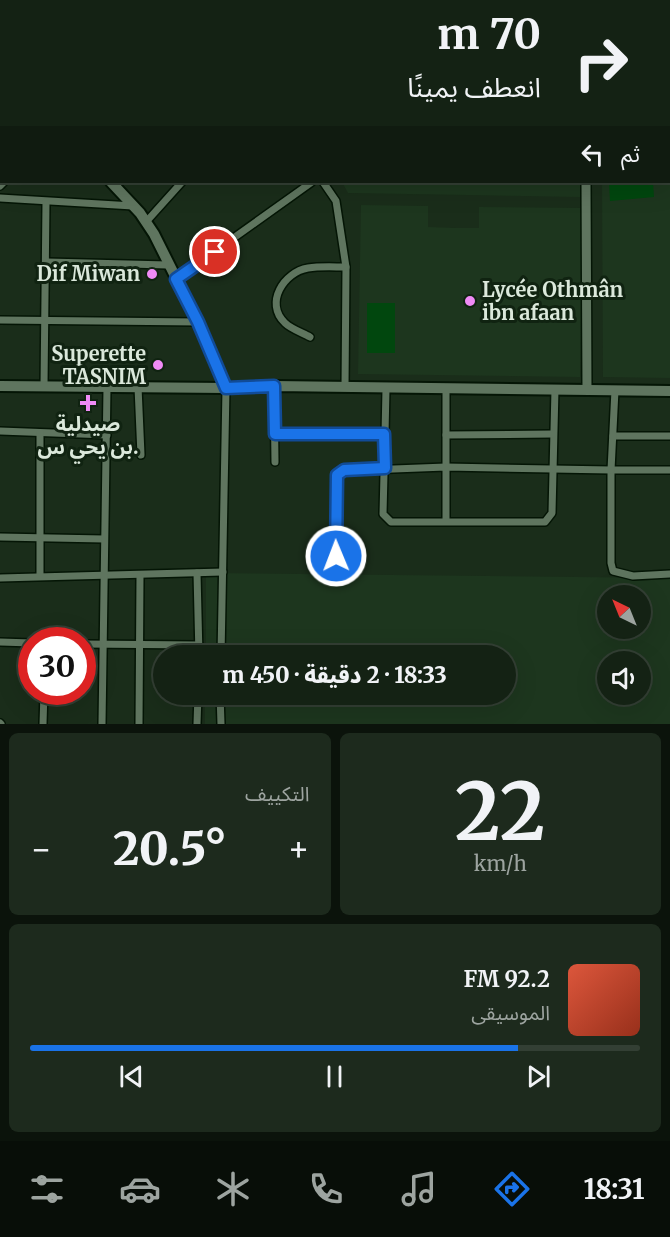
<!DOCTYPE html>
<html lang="ar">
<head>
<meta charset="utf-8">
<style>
	body { margin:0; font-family:Merriweather,"Noto Sans Arabic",serif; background:#1d2a1d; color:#f1f3f6; direction:rtl; height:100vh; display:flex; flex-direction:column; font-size:22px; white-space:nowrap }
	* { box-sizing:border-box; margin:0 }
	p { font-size:20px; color:#9da4a0 }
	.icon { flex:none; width:33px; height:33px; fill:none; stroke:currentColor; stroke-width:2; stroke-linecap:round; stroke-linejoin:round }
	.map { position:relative; height:724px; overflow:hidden; direction:ltr }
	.side { display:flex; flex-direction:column; gap:9px; padding:9px; background:#0b130b; flex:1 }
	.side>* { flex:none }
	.hud { position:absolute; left:0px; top:0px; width:670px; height:183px; box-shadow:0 6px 24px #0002,0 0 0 2px #333f34; direction:rtl; background:#142214; color:#f1f3f6; overflow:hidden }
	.needle { width:39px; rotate:317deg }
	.tools { position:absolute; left:597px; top:585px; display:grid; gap:12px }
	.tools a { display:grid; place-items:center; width:54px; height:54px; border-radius:50%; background:#142214; box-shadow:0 6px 24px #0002,0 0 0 2px #333f34; font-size:30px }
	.speed { position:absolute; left:18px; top:627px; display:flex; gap:12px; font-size:30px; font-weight:700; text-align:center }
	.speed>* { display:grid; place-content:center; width:78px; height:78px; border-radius:50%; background:#142214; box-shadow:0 6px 24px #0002,0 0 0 2px #333f34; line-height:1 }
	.speed .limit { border:9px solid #d22; background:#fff; color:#111 }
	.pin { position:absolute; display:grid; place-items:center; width:51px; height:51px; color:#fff; margin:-26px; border:3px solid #fff; border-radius:50%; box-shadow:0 2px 6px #0007 }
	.me { position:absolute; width:66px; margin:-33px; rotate:359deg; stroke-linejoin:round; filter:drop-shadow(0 0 4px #0008) }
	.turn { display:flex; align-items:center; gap:21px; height:126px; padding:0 30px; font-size:27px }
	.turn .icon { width:78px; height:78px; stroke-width:2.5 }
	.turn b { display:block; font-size:42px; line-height:51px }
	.then { display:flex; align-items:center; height:57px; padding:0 30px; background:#0003; gap:12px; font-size:22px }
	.big { font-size:45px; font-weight:800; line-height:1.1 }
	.side .widget { flex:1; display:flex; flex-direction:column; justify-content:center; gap:9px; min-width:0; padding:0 21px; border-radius:9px; background:#1d2a1d }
	.side .dial { align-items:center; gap:0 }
	.dial b { font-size:78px; line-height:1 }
	.song { display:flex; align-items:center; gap:18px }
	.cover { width:72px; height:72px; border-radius:9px; background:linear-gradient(135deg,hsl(10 70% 55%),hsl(10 70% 35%)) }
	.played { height:6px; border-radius:3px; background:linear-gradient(90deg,#1a73e8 80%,#333f34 80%) }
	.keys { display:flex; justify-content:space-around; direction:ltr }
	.heat { display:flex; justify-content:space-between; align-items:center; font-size:33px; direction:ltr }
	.side .tiles { flex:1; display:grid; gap:9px; grid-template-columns:1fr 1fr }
	.widget:last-child { grid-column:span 2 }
	.trip { position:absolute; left:153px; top:645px; width:363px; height:60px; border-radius:30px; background:#142214; box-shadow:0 6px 24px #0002,0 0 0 2px #333f34; font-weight:800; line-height:60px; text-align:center; direction:rtl }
	.menu { display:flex; height:96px; justify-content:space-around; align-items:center; background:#080e08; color:#9da4a0 }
	.menu .icon { width:42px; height:42px }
	.menu .on { color:#1a73e8 }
	.menu b { font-size:27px; color:#f1f3f6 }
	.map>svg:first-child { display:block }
</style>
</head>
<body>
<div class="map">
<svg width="670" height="724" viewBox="0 0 670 724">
	<rect width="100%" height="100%" fill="#1a2d1a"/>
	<g fill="#1d361e" fill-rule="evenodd">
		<path d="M670,167V378L603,377L602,182H669Z"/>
		<path d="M342,182H583L584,197L348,193Z"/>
		<path d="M361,205L428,206V227L456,228H479V207L583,208L580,377L358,374Z"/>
		<path d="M206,573L670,578V724H205V695L506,694V656L206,655ZM608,596H640V628H608ZM608,662H640V694H608Z"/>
	</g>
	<g fill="#01470e">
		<path d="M609,182H653L654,197L610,201Z"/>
		<rect x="367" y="303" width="28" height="50"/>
	</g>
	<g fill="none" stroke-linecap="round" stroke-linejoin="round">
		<defs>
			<g id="minor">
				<path d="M122,0L123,2"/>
				<path d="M217,0V2"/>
				<path d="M617,0L619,2"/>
				<path d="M515,2L516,0"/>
				<path d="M568,2L569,0"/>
				<path d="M669,10L670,8"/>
				<path d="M669,43L670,44"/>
				<path d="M669,84L670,83"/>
				<path d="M669,98L670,97"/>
				<path d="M0,126L2,127"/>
				<path d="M669,135H670"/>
				<path d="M323,182L336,201L346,267L345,387"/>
				<path d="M0,186L4,182"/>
				<path d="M0,198L133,206"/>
				<path d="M146,222L182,182"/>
				<path d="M47,262L168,265"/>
				<path d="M176,279L312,182"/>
				<path d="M0,320L198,322"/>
				<path d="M310,337C303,333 291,329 285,323C264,303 284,272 308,268C320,266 334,267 346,267"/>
				<path d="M274,386L275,462"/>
				<path d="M44,387L46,202"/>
				<path d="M138,387L141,455"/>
				<path d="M446,390V521"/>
				<path d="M0,431L107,435"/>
				<path d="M40,433V576"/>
				<path d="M275,433L385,434L386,389"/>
				<path d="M385,434L383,514L391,522H545L552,513L555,389"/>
				<path d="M446,435L553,434"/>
				<path d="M613,436H670"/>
				<path d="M670,470H611V563L613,571L633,576L670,574"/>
				<path d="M0,537L104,539"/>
				<path d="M336,556L337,475L341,471L446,467L611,470L615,390"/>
				<path d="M197,573L199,656"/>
				<path d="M0,578L223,572"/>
				<path d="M0,642L32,643"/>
				<path d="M82,644L199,645"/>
				<path d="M221,656L226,388"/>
				<path d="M220,694L221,724"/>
				<path d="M0,723L1,724"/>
				<path d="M43,724L44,692"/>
				<path d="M102,724L107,388"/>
				<path d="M139,724L140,576"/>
				<path d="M197,724L198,694"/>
			</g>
			<g id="tertiary">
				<path d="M477,0L478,2"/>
				<path d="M252,2L255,0"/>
				<path d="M586,182L587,389"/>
			</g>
			<g id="secondary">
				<path d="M0,78L2,80"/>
				<path d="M111,182L140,213L154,234L198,322L226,388"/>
				<path d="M0,386L226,388L274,386L670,391"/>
			</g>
		</defs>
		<use href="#minor" stroke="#041505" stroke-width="10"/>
		<use href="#tertiary" stroke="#041505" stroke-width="12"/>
		<use href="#secondary" stroke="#041505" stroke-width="14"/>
		<use href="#minor" stroke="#5f755f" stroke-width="7"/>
		<use href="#tertiary" stroke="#5f755f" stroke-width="9"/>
		<use href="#secondary" stroke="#5f755f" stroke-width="10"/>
	</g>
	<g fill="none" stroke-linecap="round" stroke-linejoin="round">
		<defs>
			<path id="route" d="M215,252L176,279L198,322L226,388L274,386L275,434H384L385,468L344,470L337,475L336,556"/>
		</defs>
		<use href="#route" stroke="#114b97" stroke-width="15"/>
		<use href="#route" stroke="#1a73e8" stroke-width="10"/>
	</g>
	<g fill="#f08bf6" stroke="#102311" stroke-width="2">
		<circle cx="152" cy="274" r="6"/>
		<circle cx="470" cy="301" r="6"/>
		<circle cx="158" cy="365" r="6"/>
		<path d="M85 394h6v6h6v6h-6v6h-6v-6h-6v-6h6z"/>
	</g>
	<g text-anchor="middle" stroke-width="6" stroke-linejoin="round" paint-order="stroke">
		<g font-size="20" font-weight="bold" fill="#dbe8db" stroke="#102311" text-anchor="end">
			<text x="140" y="281">Dif Miwan</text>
			<text x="482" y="297" text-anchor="start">Lycée Othmân<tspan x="482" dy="23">ibn afaan</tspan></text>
			<text x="146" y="361">Superette<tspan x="146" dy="23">TASNIM</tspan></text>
			<text x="88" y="431" text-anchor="middle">صيدلية<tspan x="88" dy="23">بن يحي س.</tspan></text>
		</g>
	</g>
</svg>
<div class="tools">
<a><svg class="needle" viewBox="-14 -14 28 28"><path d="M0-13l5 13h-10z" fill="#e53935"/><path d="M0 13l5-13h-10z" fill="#9da4a0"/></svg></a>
<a><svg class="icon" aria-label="sound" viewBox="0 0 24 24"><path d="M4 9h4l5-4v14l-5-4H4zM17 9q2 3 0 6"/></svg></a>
</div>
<div class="speed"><div class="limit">30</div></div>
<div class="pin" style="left:215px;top:252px;background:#d93025"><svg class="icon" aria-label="arrive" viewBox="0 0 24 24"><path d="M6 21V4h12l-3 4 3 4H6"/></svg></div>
<svg class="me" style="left:336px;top:556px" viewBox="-20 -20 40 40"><circle r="17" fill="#1a73e8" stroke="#fff" stroke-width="3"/><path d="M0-11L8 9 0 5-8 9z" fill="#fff"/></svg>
<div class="trip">18:33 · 2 دقيقة · 450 m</div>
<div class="hud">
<div class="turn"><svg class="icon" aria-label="right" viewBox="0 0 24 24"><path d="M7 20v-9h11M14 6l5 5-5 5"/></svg><div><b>70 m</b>انعطف يمينًا</div></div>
<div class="then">ثم<svg class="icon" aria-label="left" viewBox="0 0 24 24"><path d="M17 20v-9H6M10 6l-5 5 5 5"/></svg></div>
</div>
</div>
<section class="side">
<div class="tiles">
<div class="widget dial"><b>22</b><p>km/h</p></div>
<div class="widget"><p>التكييف</p>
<div class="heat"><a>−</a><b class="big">20.5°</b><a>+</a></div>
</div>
<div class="widget">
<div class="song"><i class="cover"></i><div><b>92.2 FM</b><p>الموسيقى</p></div></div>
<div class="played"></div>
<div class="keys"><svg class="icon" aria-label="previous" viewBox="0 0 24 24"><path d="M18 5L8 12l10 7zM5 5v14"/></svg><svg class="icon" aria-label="pause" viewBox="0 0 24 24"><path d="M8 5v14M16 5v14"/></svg><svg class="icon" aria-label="next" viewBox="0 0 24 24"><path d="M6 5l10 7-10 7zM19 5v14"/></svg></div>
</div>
</div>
</section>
<nav class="menu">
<b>18:31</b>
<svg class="icon on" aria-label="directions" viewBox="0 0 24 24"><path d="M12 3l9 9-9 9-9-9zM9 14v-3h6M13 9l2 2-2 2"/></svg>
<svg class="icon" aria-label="music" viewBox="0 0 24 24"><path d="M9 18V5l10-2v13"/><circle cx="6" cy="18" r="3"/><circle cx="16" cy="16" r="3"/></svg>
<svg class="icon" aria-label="phone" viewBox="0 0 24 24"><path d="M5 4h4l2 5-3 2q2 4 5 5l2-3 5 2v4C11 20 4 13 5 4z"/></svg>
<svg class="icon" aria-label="climate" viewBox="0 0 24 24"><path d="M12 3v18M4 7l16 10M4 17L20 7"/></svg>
<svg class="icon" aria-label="car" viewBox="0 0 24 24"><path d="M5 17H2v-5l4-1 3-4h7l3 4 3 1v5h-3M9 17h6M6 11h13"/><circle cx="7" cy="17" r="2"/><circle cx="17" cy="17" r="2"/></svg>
<svg class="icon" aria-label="filters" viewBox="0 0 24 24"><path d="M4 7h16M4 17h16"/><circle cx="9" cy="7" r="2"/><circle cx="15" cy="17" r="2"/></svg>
</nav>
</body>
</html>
